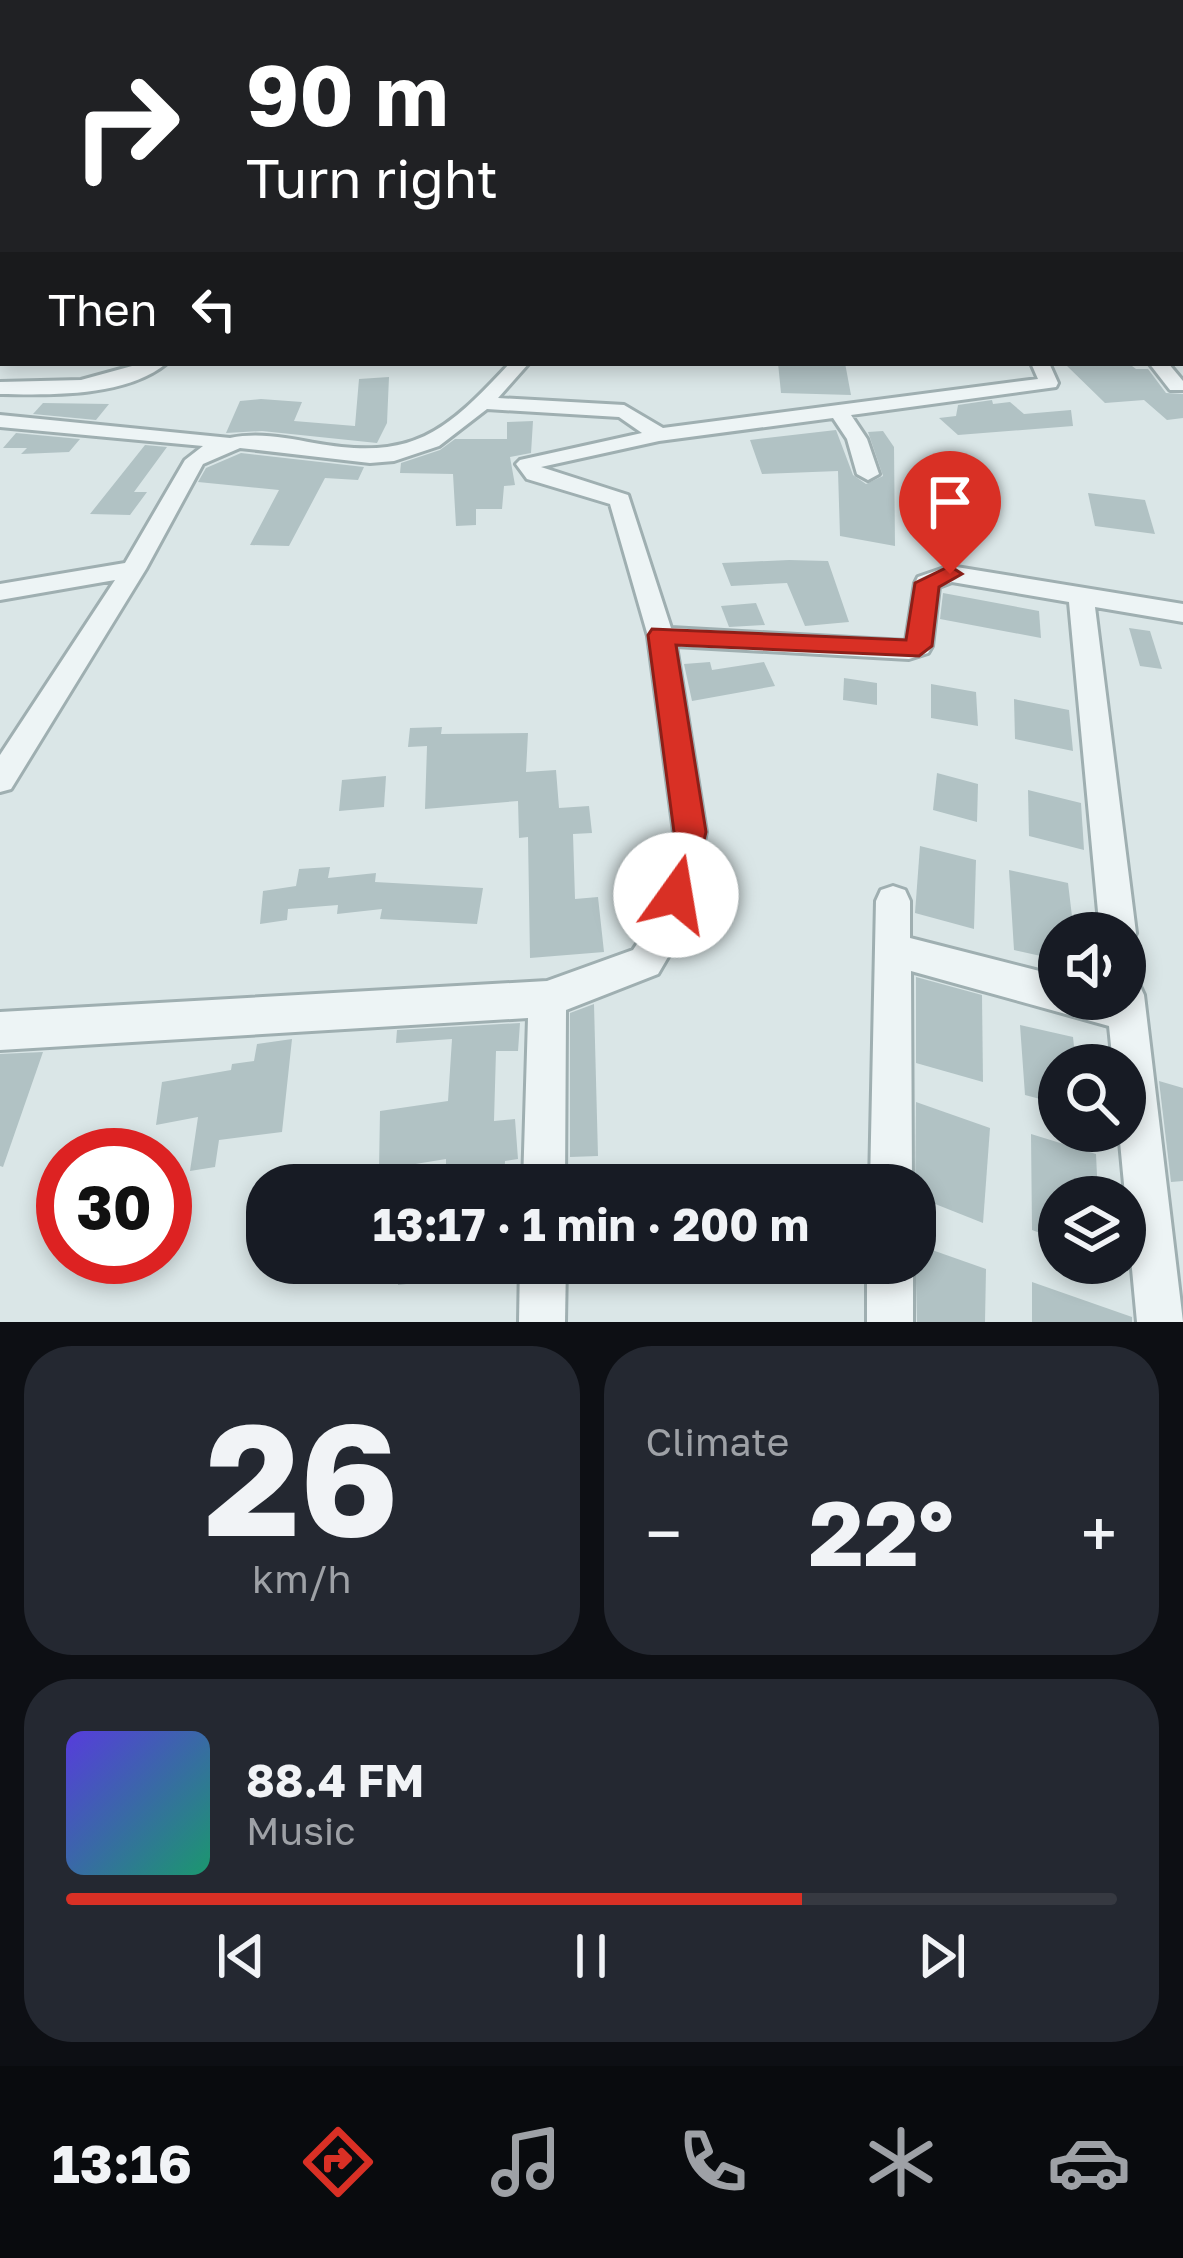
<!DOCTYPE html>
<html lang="en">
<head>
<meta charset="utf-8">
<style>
	body { margin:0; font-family:"Golos Text",sans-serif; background:#242831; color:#f1f3f6; height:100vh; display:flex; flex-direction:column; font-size:45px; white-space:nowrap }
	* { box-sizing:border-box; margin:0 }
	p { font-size:39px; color:#9ea1a6 }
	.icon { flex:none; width:66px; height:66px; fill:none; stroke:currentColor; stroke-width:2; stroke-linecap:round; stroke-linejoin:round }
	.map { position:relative; height:1322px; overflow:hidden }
	.side { display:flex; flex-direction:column; gap:24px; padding:24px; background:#0d0f14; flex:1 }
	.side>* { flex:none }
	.guide { position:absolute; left:0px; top:0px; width:1185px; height:366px; box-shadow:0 6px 18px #0003; background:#202124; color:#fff; overflow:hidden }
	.fabs { position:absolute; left:1038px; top:912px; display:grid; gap:24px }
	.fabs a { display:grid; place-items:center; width:108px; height:108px; border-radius:50%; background:#171b24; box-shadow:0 6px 18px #0003; font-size:60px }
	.speed { position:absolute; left:36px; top:1128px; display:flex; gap:24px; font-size:60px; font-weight:700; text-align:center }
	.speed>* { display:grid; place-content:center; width:156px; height:156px; border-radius:50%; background:#171b24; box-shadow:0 6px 18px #0003; line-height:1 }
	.speed .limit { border:18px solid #d22; background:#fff; color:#111 }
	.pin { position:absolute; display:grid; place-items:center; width:102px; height:102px; color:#fff; margin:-123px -51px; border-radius:50% 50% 50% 0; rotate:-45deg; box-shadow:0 0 12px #0007 }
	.pin .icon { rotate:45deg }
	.me { position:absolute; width:132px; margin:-66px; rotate:13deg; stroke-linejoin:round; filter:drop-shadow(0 0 9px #0008) }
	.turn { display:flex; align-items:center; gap:42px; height:252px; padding:0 48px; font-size:54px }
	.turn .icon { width:156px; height:156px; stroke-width:2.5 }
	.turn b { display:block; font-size:84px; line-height:102px }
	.then { display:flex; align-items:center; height:114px; padding:0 48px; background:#0003; gap:24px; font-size:45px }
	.big { font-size:90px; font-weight:700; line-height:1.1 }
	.side .card { flex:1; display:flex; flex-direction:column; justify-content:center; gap:18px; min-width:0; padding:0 42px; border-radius:48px; background:#242831 }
	.side .dial { align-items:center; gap:0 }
	.dial b { font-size:156px; line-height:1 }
	.song { display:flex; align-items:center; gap:36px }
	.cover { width:144px; height:144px; border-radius:18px; background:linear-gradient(135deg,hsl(250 70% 55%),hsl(160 70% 35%)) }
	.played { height:12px; border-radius:6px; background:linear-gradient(90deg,#d93025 70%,#363941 70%) }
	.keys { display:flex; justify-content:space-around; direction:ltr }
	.heat { display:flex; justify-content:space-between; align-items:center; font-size:66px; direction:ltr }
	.side .tiles { flex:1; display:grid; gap:24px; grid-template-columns:1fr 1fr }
	.card:last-child { grid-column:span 2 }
	.trip { position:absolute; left:246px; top:1164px; width:690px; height:120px; border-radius:48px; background:#171b24; box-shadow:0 6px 18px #0003; font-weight:700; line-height:120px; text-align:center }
	.menu { display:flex; height:192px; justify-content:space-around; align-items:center; background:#090b0e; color:#9ea1a6 }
	.menu .icon { width:84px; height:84px }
	.menu .active { color:#d93025 }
	.menu b { font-size:54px; color:#f1f3f6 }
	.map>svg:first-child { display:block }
</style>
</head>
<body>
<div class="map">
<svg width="1183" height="1322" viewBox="0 0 1183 1322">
	<rect width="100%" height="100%" fill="#dae6e7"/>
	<g fill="#b1c2c4">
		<path d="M778,363H845L851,395L781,393Z"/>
		<path d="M1128,363L1136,369H1148L1166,393L1183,394V418L1167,420L1144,400L1105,403L1066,365Z"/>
		<path d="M389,377L387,423L377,443L262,431L226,433L240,401L261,399L302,402L294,421L355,426L359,379Z"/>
		<path d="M992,400L993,404L1010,402L1024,414L1071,410L1073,426L958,435L939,418L956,416L958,405Z"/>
		<path d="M43,403L109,404L96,420L33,414Z"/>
		<path d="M533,421L531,453L510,457L515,485L504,486L502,509H476V525L456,526L453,474L400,473L401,463L440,450L455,439H507V422Z"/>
		<path d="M836,430L853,475L866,484L883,476L868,432L883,431L894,447L895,546L840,536L838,471L762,474L750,440Z"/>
		<path d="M16,433L80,439L69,452L21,454L27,448H3Z"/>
		<path d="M145,445L167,447L134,492H147L130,515L90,514Z"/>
		<path d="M241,453L364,467L358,480L325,478L289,546L250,545L279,490L198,482L206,468Z"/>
		<path d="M1088,493L1145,500L1155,534L1095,526Z"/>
		<path d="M789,560L828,561L849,622L805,626L787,583L731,586L722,563Z"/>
		<path d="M943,593L1039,611L1041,638L940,619Z"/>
		<path d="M756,603L765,625L729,627L721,606Z"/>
		<path d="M1129,628L1150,631L1162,669L1140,666Z"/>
		<path d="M710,662L712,670L764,662L775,686L692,701L684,664Z"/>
		<path d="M844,678L877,683V705L843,700Z"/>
		<path d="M931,684L976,692L978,726L931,718Z"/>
		<path d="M1014,699L1069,710L1073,751L1015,739Z"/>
		<path d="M442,727L441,734L528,733L526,772L556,770L559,808L589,806L592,833L573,834L575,899L598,897L604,952L530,958L528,837L519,838L518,801L425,809L427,746L408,747L410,728Z"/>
		<path d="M937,773L978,784L977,822L933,810Z"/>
		<path d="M386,776L384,807L339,811L342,780Z"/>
		<path d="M1028,790L1081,803L1084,850L1029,836Z"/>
		<path d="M920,846L976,860L974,929L915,913Z"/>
		<path d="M330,867L328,878L376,873L375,882L483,888L477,924L380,919L382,909L337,914L338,905L288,909L287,920L260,924L263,891L296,886L299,869Z"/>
		<path d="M1009,870L1068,883L1074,933H1059V960L1014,950Z"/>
		<path d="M916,977L982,995L983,1082L916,1063Z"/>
		<path d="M594,1004L598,1156L570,1157V1013Z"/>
		<path d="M520,1023L518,1051H496L494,1121L515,1119L518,1159L505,1161L504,1185H461L462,1167L446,1169V1159L379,1170L380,1111L448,1101L452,1039L396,1043L397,1030Z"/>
		<path d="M1020,1025L1073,1037L1076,1065H1059V1104L1025,1095Z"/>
		<path d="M292,1039L282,1132L219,1140L215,1167L190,1171L198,1117L156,1125L162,1082L231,1070L232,1064L254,1061L257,1044Z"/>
		<path d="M43,1052L3,1167L0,1166V1054Z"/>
		<path d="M1159,1081L1183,1088V1181L1171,1182Z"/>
		<path d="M916,1102L990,1128L983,1223L915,1196Z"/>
		<path d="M1031,1134L1096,1154L1098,1197H1059V1240L1032,1230Z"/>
		<path d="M915,1244L986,1269L985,1322H917Z"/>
		<path d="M399,1263H441V1280L398,1285Z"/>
		<path d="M1032,1282L1132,1317V1322H1032Z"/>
	</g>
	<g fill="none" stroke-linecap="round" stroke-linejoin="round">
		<defs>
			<g id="minor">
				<rect x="0" y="215" width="3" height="8"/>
				<path d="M3,279V292L0,293V280Z"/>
				<path d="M143,363H167C126,397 51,395 0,394V382L81,380Z"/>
				<path d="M510,363H529L498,398L624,405L663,428L1038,379L1031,363H1049L1058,383L1056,387L851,415L867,439L879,474L868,480L857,474L847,439L833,418L659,441L541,467L628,495L671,628L906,641L915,583L918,577L950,566L1183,604V622L1095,607L1136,933L1130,944L1125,947V933H1100L1069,602L952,582L939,587L932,646L928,653L909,659L676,646L706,832L686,926L658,974L566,1010L565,1185H523L528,1018L0,1050V1012L547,981L633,950L653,920L674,832L648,636L610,504L527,479L516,464L520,460L642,433L619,417L487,409L439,446L394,461L370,463L240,448L203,464L146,569L11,789L0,792V755L115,580L0,600V584L125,563L185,460L203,446L0,427V415L230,438C258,432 287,438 314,443C413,461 445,433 510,363Z"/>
				<path d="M1149,363H1168L1183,381V390H1170Z"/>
				<path d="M893,886L905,890L910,901V938L1059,976V999H1125V977L1138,982L1144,995L1183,1322H1137L1119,1131H1125V1065H1113L1109,1026L911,971L912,1185H870L876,901L881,890Z"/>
				<path d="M520,1263H566L565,1322H519Z"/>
				<rect x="867" y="1263" width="46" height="59"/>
			</g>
			<rect id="major" x="1182" y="272" width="1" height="12"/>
		</defs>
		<use href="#minor" stroke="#9fafb1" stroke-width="6"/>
		<use href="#major" stroke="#99b1b3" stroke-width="6"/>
		<use href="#minor" fill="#edf4f5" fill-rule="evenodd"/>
		<use href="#major" fill="#fff" fill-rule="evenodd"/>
	</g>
	<linearGradient id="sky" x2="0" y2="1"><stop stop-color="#85bddc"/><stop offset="0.5" stop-color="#eef4f4"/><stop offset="1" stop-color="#eef4f4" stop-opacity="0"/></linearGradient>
	<rect width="1183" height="370" fill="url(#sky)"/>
	<path fill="#d93025" stroke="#8d1f18" stroke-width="3" d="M950,566L962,574L939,587L932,646L919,656L676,645L706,832L688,906L676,910L664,906L659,895L674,832L648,635L652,629L906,640L915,583Z"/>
</svg>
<div class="fabs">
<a><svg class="icon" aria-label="sound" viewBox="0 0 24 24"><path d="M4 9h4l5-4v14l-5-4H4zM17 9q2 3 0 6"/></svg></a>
<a><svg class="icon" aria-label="search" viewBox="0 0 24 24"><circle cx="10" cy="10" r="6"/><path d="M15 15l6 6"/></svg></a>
<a><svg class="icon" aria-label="layers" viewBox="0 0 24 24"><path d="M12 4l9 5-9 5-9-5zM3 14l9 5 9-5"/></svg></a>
</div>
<div class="speed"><div class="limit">30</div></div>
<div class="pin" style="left:950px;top:574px;background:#d93025"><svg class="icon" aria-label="arrive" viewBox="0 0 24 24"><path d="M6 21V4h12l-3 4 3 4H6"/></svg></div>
<svg class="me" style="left:676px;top:895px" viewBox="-20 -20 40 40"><circle r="19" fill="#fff"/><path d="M0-13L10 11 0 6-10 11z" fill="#d93025"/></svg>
<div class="trip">13:17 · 1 min · 200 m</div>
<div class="guide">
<div class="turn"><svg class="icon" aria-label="right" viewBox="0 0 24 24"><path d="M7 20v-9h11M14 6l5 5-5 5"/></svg><div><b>90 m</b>Turn right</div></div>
<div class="then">Then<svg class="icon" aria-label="left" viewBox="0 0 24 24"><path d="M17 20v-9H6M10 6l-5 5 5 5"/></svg></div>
</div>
</div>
<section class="side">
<div class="tiles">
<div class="card dial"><b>26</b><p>km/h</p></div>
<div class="card"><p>Climate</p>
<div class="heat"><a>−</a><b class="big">22°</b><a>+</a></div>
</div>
<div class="card">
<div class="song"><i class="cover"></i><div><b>88.4 FM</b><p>Music</p></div></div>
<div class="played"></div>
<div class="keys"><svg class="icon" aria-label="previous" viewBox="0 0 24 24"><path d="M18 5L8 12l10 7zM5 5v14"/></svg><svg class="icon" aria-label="pause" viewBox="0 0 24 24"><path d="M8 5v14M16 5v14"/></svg><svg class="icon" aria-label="next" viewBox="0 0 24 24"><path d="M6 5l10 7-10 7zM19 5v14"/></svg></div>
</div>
</div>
</section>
<nav class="menu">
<b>13:16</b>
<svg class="icon active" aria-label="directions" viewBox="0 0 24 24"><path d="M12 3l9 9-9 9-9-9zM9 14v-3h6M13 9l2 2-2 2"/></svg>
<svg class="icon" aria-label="music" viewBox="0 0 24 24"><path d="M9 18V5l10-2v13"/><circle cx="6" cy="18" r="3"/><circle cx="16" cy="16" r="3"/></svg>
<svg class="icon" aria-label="phone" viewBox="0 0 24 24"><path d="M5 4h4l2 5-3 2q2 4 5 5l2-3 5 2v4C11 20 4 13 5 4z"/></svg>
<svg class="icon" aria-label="climate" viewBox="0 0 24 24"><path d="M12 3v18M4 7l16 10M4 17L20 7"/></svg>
<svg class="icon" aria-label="car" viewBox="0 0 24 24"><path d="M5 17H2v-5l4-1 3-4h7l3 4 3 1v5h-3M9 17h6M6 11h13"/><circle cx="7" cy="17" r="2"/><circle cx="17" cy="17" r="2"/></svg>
</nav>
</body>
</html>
